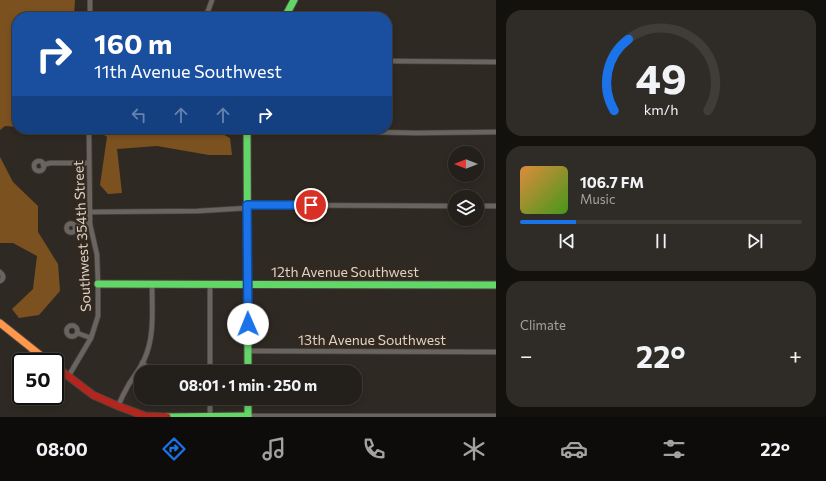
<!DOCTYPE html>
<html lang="en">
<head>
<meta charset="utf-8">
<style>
	body { margin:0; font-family:Commissioner,sans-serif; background:#2f2c27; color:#f1f3f6; height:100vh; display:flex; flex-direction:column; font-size:15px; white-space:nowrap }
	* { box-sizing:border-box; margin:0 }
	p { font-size:13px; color:#a3a2a2 }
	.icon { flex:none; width:22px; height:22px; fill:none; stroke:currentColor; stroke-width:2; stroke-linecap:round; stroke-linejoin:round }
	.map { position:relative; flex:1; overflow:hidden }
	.sheet { display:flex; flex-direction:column; gap:10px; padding:10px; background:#13110e; width:330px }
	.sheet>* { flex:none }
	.guide { position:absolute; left:12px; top:12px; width:380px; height:122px; border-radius:16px; box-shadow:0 2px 6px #0003,0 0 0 1px #403d39; background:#1a4fa0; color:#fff; overflow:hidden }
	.needle { width:26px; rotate:270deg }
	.fabs { position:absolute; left:448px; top:146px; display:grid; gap:8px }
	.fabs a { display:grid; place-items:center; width:36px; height:36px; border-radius:50%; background:#231f1a; box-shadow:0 2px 6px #0003,0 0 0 1px #403d39; font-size:20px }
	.speed { position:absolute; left:12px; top:353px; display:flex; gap:8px; font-size:20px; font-weight:700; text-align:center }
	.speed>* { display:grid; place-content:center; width:52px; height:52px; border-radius:50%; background:#231f1a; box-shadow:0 2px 6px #0003,0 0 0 1px #403d39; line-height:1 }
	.speed .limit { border:2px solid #111; border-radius:6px; background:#fff; color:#111 }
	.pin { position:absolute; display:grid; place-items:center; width:34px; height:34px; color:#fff; margin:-17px; border:2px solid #fff; border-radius:50%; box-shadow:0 1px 4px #0007 }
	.me { position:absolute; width:44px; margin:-22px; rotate:359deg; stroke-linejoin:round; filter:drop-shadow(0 0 3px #0008) }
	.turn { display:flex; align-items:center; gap:14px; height:84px; padding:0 16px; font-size:18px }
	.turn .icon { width:52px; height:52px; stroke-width:2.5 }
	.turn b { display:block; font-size:28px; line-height:34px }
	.lanes { display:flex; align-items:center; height:38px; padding:0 16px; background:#0003; justify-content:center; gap:20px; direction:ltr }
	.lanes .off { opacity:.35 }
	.big { font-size:30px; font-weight:700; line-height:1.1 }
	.sheet .widget { flex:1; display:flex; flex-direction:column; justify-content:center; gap:6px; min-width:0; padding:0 14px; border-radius:16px; background:#2f2c27 }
	.sheet .dial { align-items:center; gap:0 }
	.dial svg { height:104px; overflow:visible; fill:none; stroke:#403d39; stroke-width:7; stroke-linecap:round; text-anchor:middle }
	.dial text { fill:#f1f3f6; stroke:none }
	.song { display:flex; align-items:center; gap:12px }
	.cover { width:48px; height:48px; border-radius:6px; background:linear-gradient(135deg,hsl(30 70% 55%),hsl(100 70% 35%)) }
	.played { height:4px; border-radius:2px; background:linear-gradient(90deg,#1a73e8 20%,#403d39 20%) }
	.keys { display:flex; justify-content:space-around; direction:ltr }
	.heat { display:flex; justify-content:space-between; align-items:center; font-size:22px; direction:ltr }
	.trip { position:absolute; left:134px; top:365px; width:228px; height:40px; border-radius:16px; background:#231f1a; box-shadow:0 2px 6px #0003,0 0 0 1px #403d39; font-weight:700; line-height:40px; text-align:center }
	.tabs { display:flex; height:64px; justify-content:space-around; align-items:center; background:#0e0c0a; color:#a3a2a2 }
	.tabs .icon { width:28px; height:28px }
	.tabs .on { color:#1a73e8 }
	.tabs b { font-size:18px; color:#f1f3f6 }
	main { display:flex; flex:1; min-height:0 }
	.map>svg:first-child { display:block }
</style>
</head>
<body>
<main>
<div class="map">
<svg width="496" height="417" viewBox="0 0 496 417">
	<rect width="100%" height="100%" fill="#2f2923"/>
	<g fill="#7b5120">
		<path d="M0,0H75L74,15H58V17H17V127L5,126L0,130Z"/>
		<path d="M96,129H213L230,138L232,155H209L157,146L117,149L122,193L108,194L100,185L107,137Z"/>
		<path d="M0,157L13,182L38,206V232L58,264L60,291L39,315L19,318L12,309L33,289L37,256L13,243H0Z"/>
	</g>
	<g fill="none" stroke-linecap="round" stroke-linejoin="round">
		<defs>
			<g id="street">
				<path d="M90,17V0"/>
				<path d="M204,17L208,11L212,0"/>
				<path d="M387,61L496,62"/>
				<path d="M371,132L416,133L496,132"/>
				<circle cx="39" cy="166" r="5"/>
				<path d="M43,165L50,163H89"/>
				<path d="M247,205L455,206"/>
				<path d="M477,206H496"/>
				<path d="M90,212L198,211L248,208"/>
				<circle cx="71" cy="228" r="4.5"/>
				<path d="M75,227L90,224"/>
				<path d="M0,272L2,274C4,277 3,280 0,281"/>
				<circle cx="72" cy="331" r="5.5"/>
				<path d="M77,333L91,338"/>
				<path d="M248,351L496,352"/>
				<path d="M30,362C27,357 31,353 33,349"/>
				<path d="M142,363L150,369L151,372"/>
				<path d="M210,372V284"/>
				<path d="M136,374L141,378"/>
				<path d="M68,377L91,338L98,316V284L97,255L90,224L89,134"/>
				<path d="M118,406C121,399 125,391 129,384C134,376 140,369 144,360C155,337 152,309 152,284"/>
				<path d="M248,416H496"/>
				<path d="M210,417V398"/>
			</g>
			<g id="fast">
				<path d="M285,17L294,0"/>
				<path d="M247,129L248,372"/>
				<path d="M98,284L496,285"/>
				<path d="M248,398V417"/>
				<path d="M167,417L248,416"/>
			</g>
			<path id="slow" d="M0,323L49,362"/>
			<path id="jam" d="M55,366L93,395L118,406L145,416L167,417"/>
		</defs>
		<use href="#street" stroke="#4a443f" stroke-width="6"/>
		<use href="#fast" stroke="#4a443f" stroke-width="9"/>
		<use href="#slow" stroke="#4a443f" stroke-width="9"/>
		<use href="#jam" stroke="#4a443f" stroke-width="9"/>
		<use href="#street" stroke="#69645f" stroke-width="4.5"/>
		<use href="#fast" stroke="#63d668" stroke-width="7"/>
		<use href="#slow" stroke="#ff974d" stroke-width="7"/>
		<use href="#jam" stroke="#b3261e" stroke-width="7"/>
	</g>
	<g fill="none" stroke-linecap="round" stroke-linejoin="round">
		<defs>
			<path id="route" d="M248,324L247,205H311"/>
		</defs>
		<use href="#route" stroke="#114b97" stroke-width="10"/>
		<use href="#route" stroke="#1a73e8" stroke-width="7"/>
	</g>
	<g text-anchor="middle" stroke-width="4" stroke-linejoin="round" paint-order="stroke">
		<g font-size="14" fill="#dbd4cc" stroke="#35291d">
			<text transform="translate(82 236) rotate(-93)" y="5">Southwest 354th Street</text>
			<text x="345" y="277">12th Avenue Southwest</text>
			<text x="372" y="345">13th Avenue Southwest</text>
		</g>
	</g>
</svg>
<div class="fabs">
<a><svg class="needle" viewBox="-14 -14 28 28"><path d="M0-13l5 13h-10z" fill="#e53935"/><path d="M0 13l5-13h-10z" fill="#a3a2a2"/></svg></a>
<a><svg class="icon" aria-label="layers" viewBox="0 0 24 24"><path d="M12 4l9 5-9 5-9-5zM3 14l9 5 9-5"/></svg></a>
</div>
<div class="speed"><div class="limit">50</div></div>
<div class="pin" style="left:311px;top:205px;background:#d93025"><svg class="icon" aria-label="arrive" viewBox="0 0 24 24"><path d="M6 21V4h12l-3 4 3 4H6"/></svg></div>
<svg class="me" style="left:248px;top:324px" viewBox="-20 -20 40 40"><circle r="19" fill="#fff"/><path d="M0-13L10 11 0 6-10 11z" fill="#1a73e8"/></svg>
<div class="trip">08:01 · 1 min · 250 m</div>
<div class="guide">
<div class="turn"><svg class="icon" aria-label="right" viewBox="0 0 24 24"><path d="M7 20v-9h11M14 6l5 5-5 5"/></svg><div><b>160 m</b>11th Avenue Southwest</div></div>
<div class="lanes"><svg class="icon off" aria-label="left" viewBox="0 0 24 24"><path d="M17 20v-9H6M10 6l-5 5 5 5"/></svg><svg class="icon off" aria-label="ahead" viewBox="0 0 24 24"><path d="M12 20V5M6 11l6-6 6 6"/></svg><svg class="icon off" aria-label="ahead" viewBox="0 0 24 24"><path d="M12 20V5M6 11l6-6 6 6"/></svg><svg class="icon" aria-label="right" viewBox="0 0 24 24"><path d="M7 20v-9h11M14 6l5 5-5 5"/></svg></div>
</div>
</div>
<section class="sheet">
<div class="widget dial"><svg viewBox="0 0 100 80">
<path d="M14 69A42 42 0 1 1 86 69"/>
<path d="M14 69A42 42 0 0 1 25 14" stroke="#1a73e8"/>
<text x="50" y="56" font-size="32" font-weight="700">49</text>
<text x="50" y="72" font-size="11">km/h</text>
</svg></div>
<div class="widget">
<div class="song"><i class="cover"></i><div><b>106.7 FM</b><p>Music</p></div></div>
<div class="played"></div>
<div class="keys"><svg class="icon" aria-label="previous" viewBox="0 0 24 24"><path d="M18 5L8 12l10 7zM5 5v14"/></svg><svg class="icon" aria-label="pause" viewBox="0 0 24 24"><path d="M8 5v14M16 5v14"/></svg><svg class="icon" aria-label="next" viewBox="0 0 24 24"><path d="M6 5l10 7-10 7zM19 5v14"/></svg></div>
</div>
<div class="widget"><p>Climate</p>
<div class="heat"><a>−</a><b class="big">22°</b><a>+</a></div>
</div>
</section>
</main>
<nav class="tabs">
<b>08:00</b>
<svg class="icon on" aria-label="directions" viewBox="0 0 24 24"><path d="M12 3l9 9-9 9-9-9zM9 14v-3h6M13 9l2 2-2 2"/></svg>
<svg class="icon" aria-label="music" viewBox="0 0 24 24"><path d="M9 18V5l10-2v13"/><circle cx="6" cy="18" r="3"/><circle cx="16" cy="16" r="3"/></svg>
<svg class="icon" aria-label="phone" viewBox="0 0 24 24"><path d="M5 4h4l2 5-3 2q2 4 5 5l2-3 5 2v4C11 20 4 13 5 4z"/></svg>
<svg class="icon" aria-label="climate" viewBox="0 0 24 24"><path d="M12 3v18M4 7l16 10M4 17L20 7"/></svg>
<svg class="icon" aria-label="car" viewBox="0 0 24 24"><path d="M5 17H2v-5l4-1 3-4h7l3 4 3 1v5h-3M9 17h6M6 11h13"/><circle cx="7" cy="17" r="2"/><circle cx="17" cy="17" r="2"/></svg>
<svg class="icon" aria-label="filters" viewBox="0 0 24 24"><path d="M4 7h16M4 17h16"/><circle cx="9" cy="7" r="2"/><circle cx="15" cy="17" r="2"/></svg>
<b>22°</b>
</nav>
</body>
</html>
